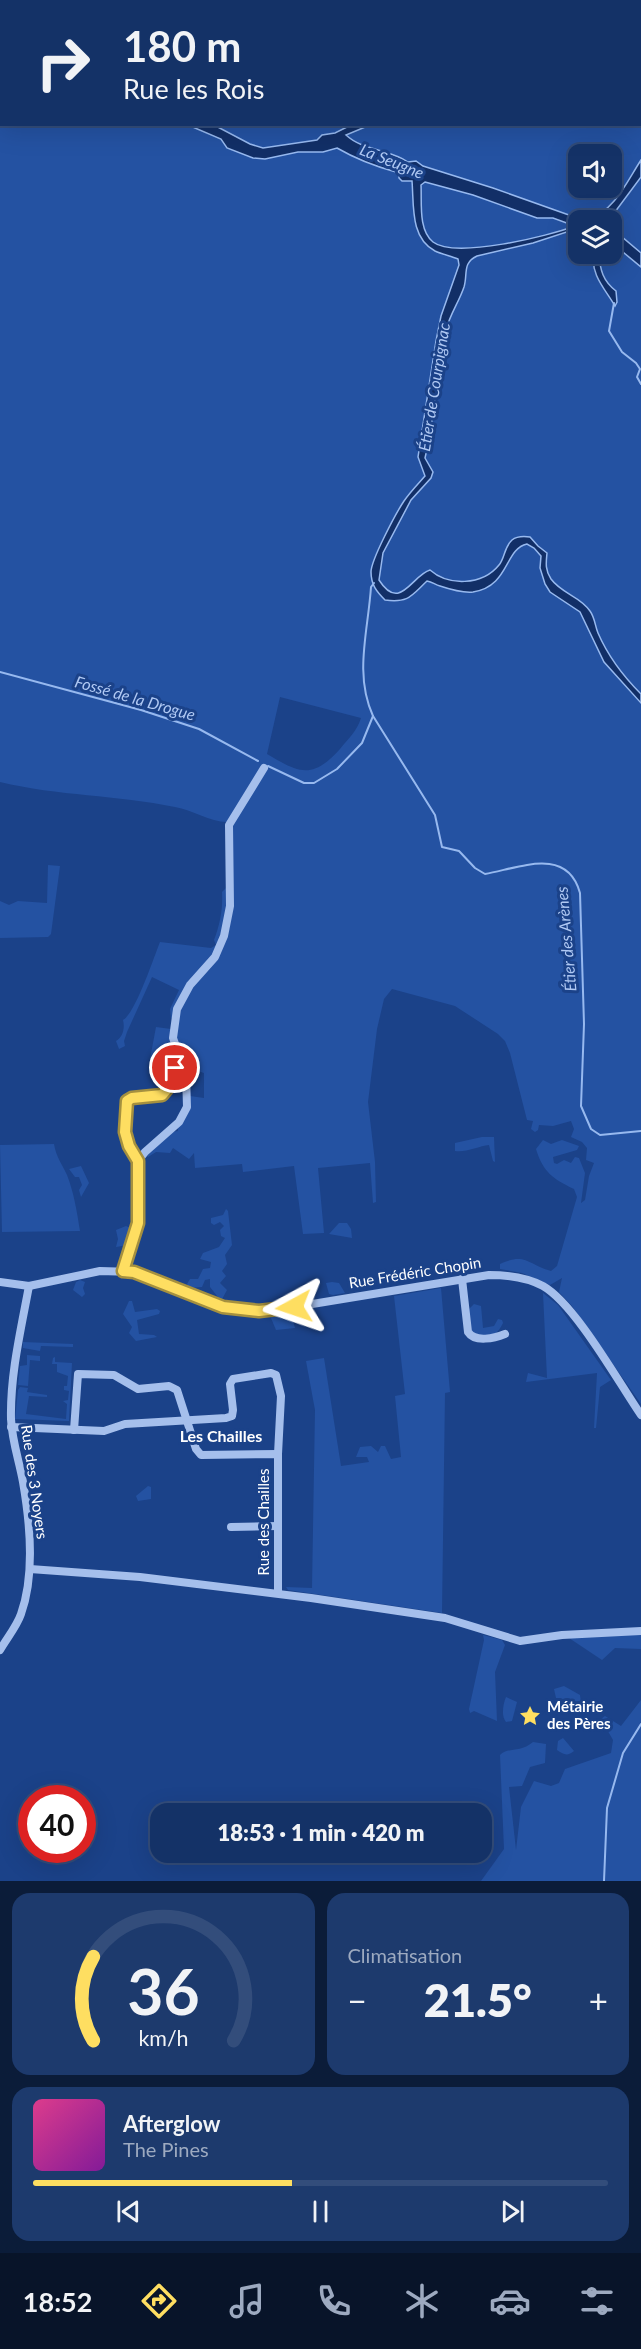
<!DOCTYPE html>
<html lang="fr">
<head>
<meta charset="utf-8">
<style>
	body { margin:0; font-family:Lato,sans-serif; background:#1d3a6d; color:#f1f3f6; height:100vh; display:flex; flex-direction:column; font-size:22px; white-space:nowrap }
	* { box-sizing:border-box; margin:0 }
	p { font-size:20px; color:#9daac0 }
	.icon { flex:none; width:33px; height:33px; fill:none; stroke:currentColor; stroke-width:2; stroke-linecap:round; stroke-linejoin:round }
	.map { position:relative; height:1881px; overflow:hidden }
	.sheet { display:flex; flex-direction:column; gap:12px; padding:12px; background:#0b1c39; flex:1 }
	.sheet>* { flex:none }
	.top-card { position:absolute; left:0px; top:0px; width:642px; height:126px; box-shadow:0 6px 24px #0002,0 0 0 2px #334d7b; background:#143267; color:#f1f3f6; overflow:hidden }
	.fabs { position:absolute; left:568px; top:144px; display:grid; gap:12px }
	.fabs a { display:grid; place-items:center; width:54px; height:54px; border-radius:12px; background:#143267; box-shadow:0 6px 24px #0002,0 0 0 2px #334d7b; font-size:30px }
	.speed { position:absolute; left:18px; top:1785px; display:flex; gap:12px; font-size:30px; font-weight:700; text-align:center }
	.speed>* { display:grid; place-content:center; width:78px; height:78px; border-radius:50%; background:#143267; box-shadow:0 6px 24px #0002,0 0 0 2px #334d7b; line-height:1 }
	.speed .limit { border:9px solid #d22; background:#fff; color:#111 }
	.pin { position:absolute; display:grid; place-items:center; width:51px; height:51px; color:#fff; margin:-26px; border:3px solid #fff; border-radius:50%; box-shadow:0 2px 6px #0007 }
	.me { position:absolute; width:66px; margin:-33px; rotate:265deg; stroke-linejoin:round; filter:drop-shadow(0 0 4px #0008) }
	.turn { display:flex; align-items:center; gap:21px; height:126px; padding:0 24px; font-size:27px }
	.turn .icon { width:78px; height:78px; stroke-width:2.5 }
	.turn b { display:block; font-size:42px; line-height:51px }
	.big { font-size:45px; font-weight:800; line-height:1.1 }
	.sheet .widget { flex:1; display:flex; flex-direction:column; justify-content:center; gap:9px; min-width:0; padding:0 21px; border-radius:18px; background:#1d3a6d }
	.sheet .dial { align-items:center; gap:0 }
	.dial svg { height:156px; overflow:visible; fill:none; stroke:#334d7b; stroke-width:7; stroke-linecap:round; text-anchor:middle }
	.dial text { fill:#f1f3f6; stroke:none }
	.song { display:flex; align-items:center; gap:18px }
	.cover { width:72px; height:72px; border-radius:9px; background:linear-gradient(135deg,hsl(330 70% 55%),hsl(290 70% 35%)) }
	.played { height:6px; border-radius:3px; background:linear-gradient(90deg,#fede61 45%,#334d7b 45%) }
	.keys { display:flex; justify-content:space-around; direction:ltr }
	.heat { display:flex; justify-content:space-between; align-items:center; font-size:33px; direction:ltr }
	.sheet .tiles { flex:1; display:grid; gap:12px; grid-template-columns:1fr 1fr }
	.widget:last-child { grid-column:span 2 }
	.trip { position:absolute; left:150px; top:1803px; width:342px; height:60px; border-radius:18px; background:#143267; box-shadow:0 6px 24px #0002,0 0 0 2px #334d7b; font-weight:800; line-height:60px; text-align:center }
	.menu { display:flex; height:96px; justify-content:space-around; align-items:center; background:#081429; color:#9daac0 }
	.menu .icon { width:42px; height:42px }
	.menu .active { color:#fede61 }
	.menu b { font-size:27px; color:#f1f3f6 }
	.map>svg:first-child { display:block }
</style>
</head>
<body>
<div class="map">
<svg width="641" height="1881" viewBox="0 0 641 1881">
	<rect width="100%" height="100%" fill="#1b4289"/>
	<g fill="#2452a2" fill-rule="evenodd">
		<path d="M0,0H641V160L634,171L641,164V1404L572,1306L559,1292L562,1278L550,1285L522,1273L500,1269V1264C526,1252 528,1265 551,1271L557,1266L577,1197L574,1189C553,1179 543,1172 536,1149L543,1140L551,1144L562,1140L579,1146L577,1150L553,1157L554,1163L557,1164L564,1160L571,1163L575,1157L579,1158L585,1173L581,1203L585,1200L589,1176L594,1163L586,1160L587,1148L582,1142L571,1137L574,1129L571,1121L553,1126L539,1125L538,1130L535,1132L531,1129L533,1121L527,1120L510,1053L505,1041L498,1034L455,1006L392,989L384,999L377,1029L368,1102L375,1162L376,1202L373,1203L370,1163L318,1168L324,1233L303,1234L294,1166L243,1172L242,1164L195,1168L194,1153L189,1159L173,1148L170,1153L156,1152L148,1157L147,1155L172,1132L178,1131V1127L182,1120L184,1121L191,1107L190,1096L204,1098V1073L186,1067L176,1043L177,1024L183,1001L192,986L210,969L221,953L230,926L229,822C211,823 193,810 175,807C117,795 58,796 0,782ZM2,2H640V124H2ZM579,154H612V188H579ZM579,220H612V254H579ZM280,697L361,718C357,731 348,739 340,749C312,780 299,773 267,754Z"/>
		<path d="M48,865L60,866L51,934L48,937L0,938V901L9,905L18,901L47,903Z"/>
		<path d="M226,888L228,891V905L220,944L171,1019L170,1009L179,990L152,977L127,1032L124,1041L125,1046L119,1049L116,1041C123,1037 125,1028 123,1020C135,1014 154,957 160,942L211,948L216,945L214,940C220,924 223,909 222,892Z"/>
		<path d="M156,1027L171,1029L175,1051L173,1062L150,1059Z"/>
		<path d="M482,1137H494L495,1162L493,1161L489,1145C479,1146 465,1153 455,1151V1143Z"/>
		<path d="M54,1144C56,1157 62,1164 67,1175C74,1193 77,1212 80,1231L2,1232L0,1145Z"/>
		<path d="M81,1166L89,1183L81,1197L79,1190L82,1185L79,1177H75L69,1169Z"/>
		<path d="M226,1209L228,1211L232,1245L225,1255L227,1264L222,1271L226,1276L220,1283L227,1290L221,1301L210,1287V1279L205,1280L202,1287L189,1288L187,1284L190,1279H198L203,1269L210,1268L211,1262L200,1259L203,1253L219,1247L225,1238L221,1236L220,1230L224,1226L220,1222L214,1225L211,1223V1218L223,1215Z"/>
		<path d="M339,1223H347L351,1229L352,1238L329,1234Z"/>
		<path d="M126,1226L131,1228L132,1235L128,1245L116,1247L118,1239L116,1230Z"/>
		<path d="M80,1280L85,1282L83,1288L85,1294L82,1297L73,1290L76,1282Z"/>
		<path d="M332,1282L339,1283L345,1293L333,1295L329,1294L326,1283Z"/>
		<path d="M441,1288L450,1392L445,1393L442,1613L288,1590L286,1587L312,1588L315,1410L306,1361L324,1358L341,1466L369,1462L367,1457H356L360,1447L371,1446L378,1452L381,1446H385L391,1459L401,1457L395,1396L405,1394L394,1296Z"/>
		<path d="M543,1293L558,1305L611,1380L600,1387L596,1428H594L597,1373L526,1382L528,1373L547,1378Z"/>
		<path d="M129,1301H132L135,1312L157,1309L160,1311L159,1314L137,1320L139,1334L154,1335L157,1337L136,1341L129,1333L132,1327L123,1314Z"/>
		<path d="M474,1304L481,1306L483,1328L494,1326L498,1319L502,1320L503,1323C496,1338 490,1335 476,1335L471,1331L468,1310Z"/>
		<path d="M291,1313L295,1328L276,1330L271,1318L273,1315Z"/>
		<path d="M23,1342L73,1344V1347L41,1346L40,1351L23,1348Z"/>
		<path d="M27,1355L40,1356V1361L30,1360L28,1386L18,1385L20,1366L27,1365Z"/>
		<path d="M55,1357V1362L72,1363L69,1421L15,1419L18,1390L20,1387L28,1388L27,1392L47,1395V1397L29,1396L26,1414L66,1419L67,1404L63,1401L68,1400L69,1391L64,1390V1386H67L68,1376L57,1372V1364H52L53,1358Z"/>
		<path d="M148,1486L151,1487V1499L138,1501L136,1496Z"/>
		<path d="M641,1633V1649L615,1648L602,1660L569,1638Z"/>
		<path d="M483,1635L502,1640L505,1645L495,1672L497,1721L474,1711L470,1713L469,1709L484,1640Z"/>
		<path d="M564,1686L580,1695L581,1703L556,1698L554,1689Z"/>
		<path d="M506,1697L517,1702L512,1721L506,1722C501,1716 503,1704 506,1697Z"/>
		<path d="M641,1700V1881H481L504,1849L500,1755C508,1747 520,1753 533,1742L546,1744L545,1763L530,1767L522,1786L509,1787L516,1850L521,1807L534,1781L551,1786L559,1783L565,1769L611,1753L613,1740L601,1719L605,1716L621,1726Z"/>
		<path d="M563,1738L574,1751C567,1757 563,1754 557,1750L558,1741Z"/>
	</g>
	<g fill="#122f67" stroke="#97b9ef" stroke-width="1.5" fill-rule="evenodd">
		<path d="M188,125H214L250,144L263,148L317,140L322,135L335,133L351,125H370L346,135C363,151 390,149 408,162L416,161L423,166L493,188L583,220H579V228L533,243L477,256C462,263 468,274 464,287C459,302 450,314 446,330C437,373 435,416 425,458L433,472L431,478L411,500L383,553L379,580C400,613 412,575 430,570C448,586 482,586 499,565C505,558 504,547 512,540C517,536 523,536 530,537L538,546L547,553C546,563 545,570 551,579C562,594 580,596 590,611C595,618 595,626 598,633C608,656 624,677 641,694V703L604,662L580,612L550,592L545,584L540,568L541,556L534,548L527,544C504,549 510,586 473,592C464,593 449,589 440,586C435,585 433,582 427,581C411,596 409,603 385,600C377,592 371,585 371,572C371,560 396,513 404,501C410,492 418,484 425,476L418,457L436,341L441,316L459,265L458,259C450,256 442,254 435,251C410,238 414,205 412,181H402L399,178V174L396,172C374,166 356,159 337,148L323,152H298L265,159L253,158L227,148L221,139ZM425,182L473,195L537,218H553L575,226C549,236 455,259 433,242C418,230 422,202 421,185Z"/>
		<path d="M641,160V177L609,220H588C615,210 626,183 641,160Z"/>
		<path d="M612,233L622,237L641,253V267L612,243Z"/>
		<path d="M594,254H599C600,270 603,281 616,291L617,302L615,306C605,289 590,274 594,254Z"/>
	</g>
	<g fill="none" stroke-linecap="round" stroke-linejoin="round">
		<g stroke="#97b9ef" stroke-width="2">
			<path d="M614,303L609,331L622,352L636,363L640,369L637,377L641,384"/>
			<path d="M374,583L371,587C368,632 354,674 373,716L435,815L442,847L459,851L475,868L485,874C519,868 567,846 580,893L584,1024L581,1106L591,1129L600,1135L641,1131"/>
			<path d="M0,672L141,710L199,729L258,761"/>
			<path d="M268,766L304,783H314L337,769L362,743L373,716"/>
			<path d="M604,1881L607,1808L623,1753L641,1724"/>
		</g>
		<g stroke="#a5bfec" stroke-width="8">
			<path d="M138,1161C126,1141 124,1124 127,1101C141,1092 163,1105 171,1084C174,1078 174,1071 176,1065L181,1061"/>
			<path d="M123,1271L138,1223V1161L145,1152L179,1122L187,1107L186,1074L173,1038L177,1009L190,985L215,957L224,936L230,906L229,825L264,768"/>
			<path d="M462,1279L468,1332C475,1343 495,1338 505,1334"/>
			<path d="M0,1282L29,1286L100,1271L134,1272L223,1307L259,1311L294,1307L489,1275C508,1275 526,1277 543,1286C575,1304 619,1383 641,1415"/>
			<path d="M11,1427L104,1431L125,1424L226,1418L232,1416L233,1410L230,1384L233,1379L271,1373L276,1375L281,1396L278,1454"/>
			<path d="M74,1430L78,1374L114,1375L138,1389L169,1386L177,1390L196,1449L201,1455L278,1454V1593"/>
			<path d="M231,1527L278,1526"/>
			<path d="M30,1569L140,1577L311,1598L445,1618L520,1641L562,1635L641,1631"/>
			<path d="M0,1650C7,1638 17,1626 21,1614C35,1575 30,1522 23,1482C19,1460 12,1441 11,1419C10,1375 21,1329 29,1286"/>
		</g>
	</g>
	<g fill="none" stroke-linecap="round" stroke-linejoin="round">
		<defs>
			<path id="route" d="M175,1068L172,1083L162,1095L132,1098L127,1101L125,1132L129,1146L138,1161V1223L123,1271L134,1272L223,1307L259,1311L294,1307"/>
		</defs>
		<use href="#route" stroke="#a5903f" stroke-width="15"/>
		<use href="#route" stroke="#fede61" stroke-width="10"/>
	</g>
	<defs>
		<symbol id="sight-bare" viewBox="-9 -9 18 18"><path d="M0-6L1.8-2.2L6-1.7L2.9 1.2L3.7 5.4L0 3.3L-3.7 5.4L-2.9 1.2L-6-1.7L-1.8-2.2Z" fill="#fede61" stroke="#1b4289" stroke-width="2.5" paint-order="stroke"/></symbol>
	</defs>
	<g fill-rule="evenodd">
		<use href="#sight-bare" x="515" y="1701" width="30" height="30"/>
	</g>
	<g text-anchor="middle" stroke-width="6" stroke-linejoin="round" paint-order="stroke">
		<g font-size="15" fill="#fff" stroke="#1b4289">
			<text transform="translate(415 1273) rotate(-9)" y="5">Rue Frédéric Chopin</text>
			<text transform="translate(34 1482) rotate(82)" y="5">Rue des 3 Noyers</text>
			<text transform="translate(264 1522) rotate(-90)" y="5">Rue des Chailles</text>
		</g>
		<g font-size="15" font-weight="bold" fill="#fff" stroke="#1b4289" text-anchor="start">
			<text x="547" y="1712">Métairie<tspan x="547" dy="17">des Pères</tspan></text>
		</g>
		<g font-size="16" font-style="italic" fill="#b0c9f4" stroke="#1b4289">
			<text transform="translate(392 161) rotate(22)" y="6">La Seugne</text>
			<text transform="translate(434 387) rotate(-81)" y="6">Étier de Courpignac</text>
			<text transform="translate(135 698) rotate(16)" y="6">Fossé de la Drogue</text>
			<text transform="translate(566 939) rotate(-95)" y="6">Étier des Arènes</text>
		</g>
		<g font-size="16" font-weight="bold" fill="#fff" stroke="#1b4289">
			<text x="221" y="1442">Les Chailles</text>
		</g>
	</g>
</svg>
<div class="fabs">
<a><svg class="icon" aria-label="sound" viewBox="0 0 24 24"><path d="M4 9h4l5-4v14l-5-4H4zM17 9q2 3 0 6"/></svg></a>
<a><svg class="icon" aria-label="layers" viewBox="0 0 24 24"><path d="M12 4l9 5-9 5-9-5zM3 14l9 5 9-5"/></svg></a>
</div>
<div class="speed"><div class="limit">40</div></div>
<div class="pin" style="left:175px;top:1068px;background:#d93025"><svg class="icon" aria-label="arrive" viewBox="0 0 24 24"><path d="M6 21V4h12l-3 4 3 4H6"/></svg></div>
<svg class="me" style="left:294px;top:1307px" viewBox="-20 -20 40 40"><path d="M0-17L14 15 0 8-14 15z" fill="#fede61" stroke="#fff" stroke-width="4"/></svg>
<div class="trip">18:53 · 1 min · 420 m</div>
<div class="top-card">
<div class="turn"><svg class="icon" aria-label="right" viewBox="0 0 24 24"><path d="M7 20v-9h11M14 6l5 5-5 5"/></svg><div><b>180 m</b>Rue les Rois</div></div>
</div>
</div>
<section class="sheet">
<div class="tiles">
<div class="widget dial"><svg viewBox="0 0 100 80">
<path d="M14 69A42 42 0 1 1 86 69"/>
<path d="M14 69A42 42 0 0 1 14 26" stroke="#fede61"/>
<text x="50" y="56" font-size="32" font-weight="700">36</text>
<text x="50" y="72" font-size="11">km/h</text>
</svg></div>
<div class="widget"><p>Climatisation</p>
<div class="heat"><a>−</a><b class="big">21.5°</b><a>+</a></div>
</div>
<div class="widget">
<div class="song"><i class="cover"></i><div><b>Afterglow</b><p>The Pines</p></div></div>
<div class="played"></div>
<div class="keys"><svg class="icon" aria-label="previous" viewBox="0 0 24 24"><path d="M18 5L8 12l10 7zM5 5v14"/></svg><svg class="icon" aria-label="pause" viewBox="0 0 24 24"><path d="M8 5v14M16 5v14"/></svg><svg class="icon" aria-label="next" viewBox="0 0 24 24"><path d="M6 5l10 7-10 7zM19 5v14"/></svg></div>
</div>
</div>
</section>
<nav class="menu">
<b>18:52</b>
<svg class="icon active" aria-label="directions" viewBox="0 0 24 24"><path d="M12 3l9 9-9 9-9-9zM9 14v-3h6M13 9l2 2-2 2"/></svg>
<svg class="icon" aria-label="music" viewBox="0 0 24 24"><path d="M9 18V5l10-2v13"/><circle cx="6" cy="18" r="3"/><circle cx="16" cy="16" r="3"/></svg>
<svg class="icon" aria-label="phone" viewBox="0 0 24 24"><path d="M5 4h4l2 5-3 2q2 4 5 5l2-3 5 2v4C11 20 4 13 5 4z"/></svg>
<svg class="icon" aria-label="climate" viewBox="0 0 24 24"><path d="M12 3v18M4 7l16 10M4 17L20 7"/></svg>
<svg class="icon" aria-label="car" viewBox="0 0 24 24"><path d="M5 17H2v-5l4-1 3-4h7l3 4 3 1v5h-3M9 17h6M6 11h13"/><circle cx="7" cy="17" r="2"/><circle cx="17" cy="17" r="2"/></svg>
<svg class="icon" aria-label="filters" viewBox="0 0 24 24"><path d="M4 7h16M4 17h16"/><circle cx="9" cy="7" r="2"/><circle cx="15" cy="17" r="2"/></svg>
</nav>
</body>
</html>
